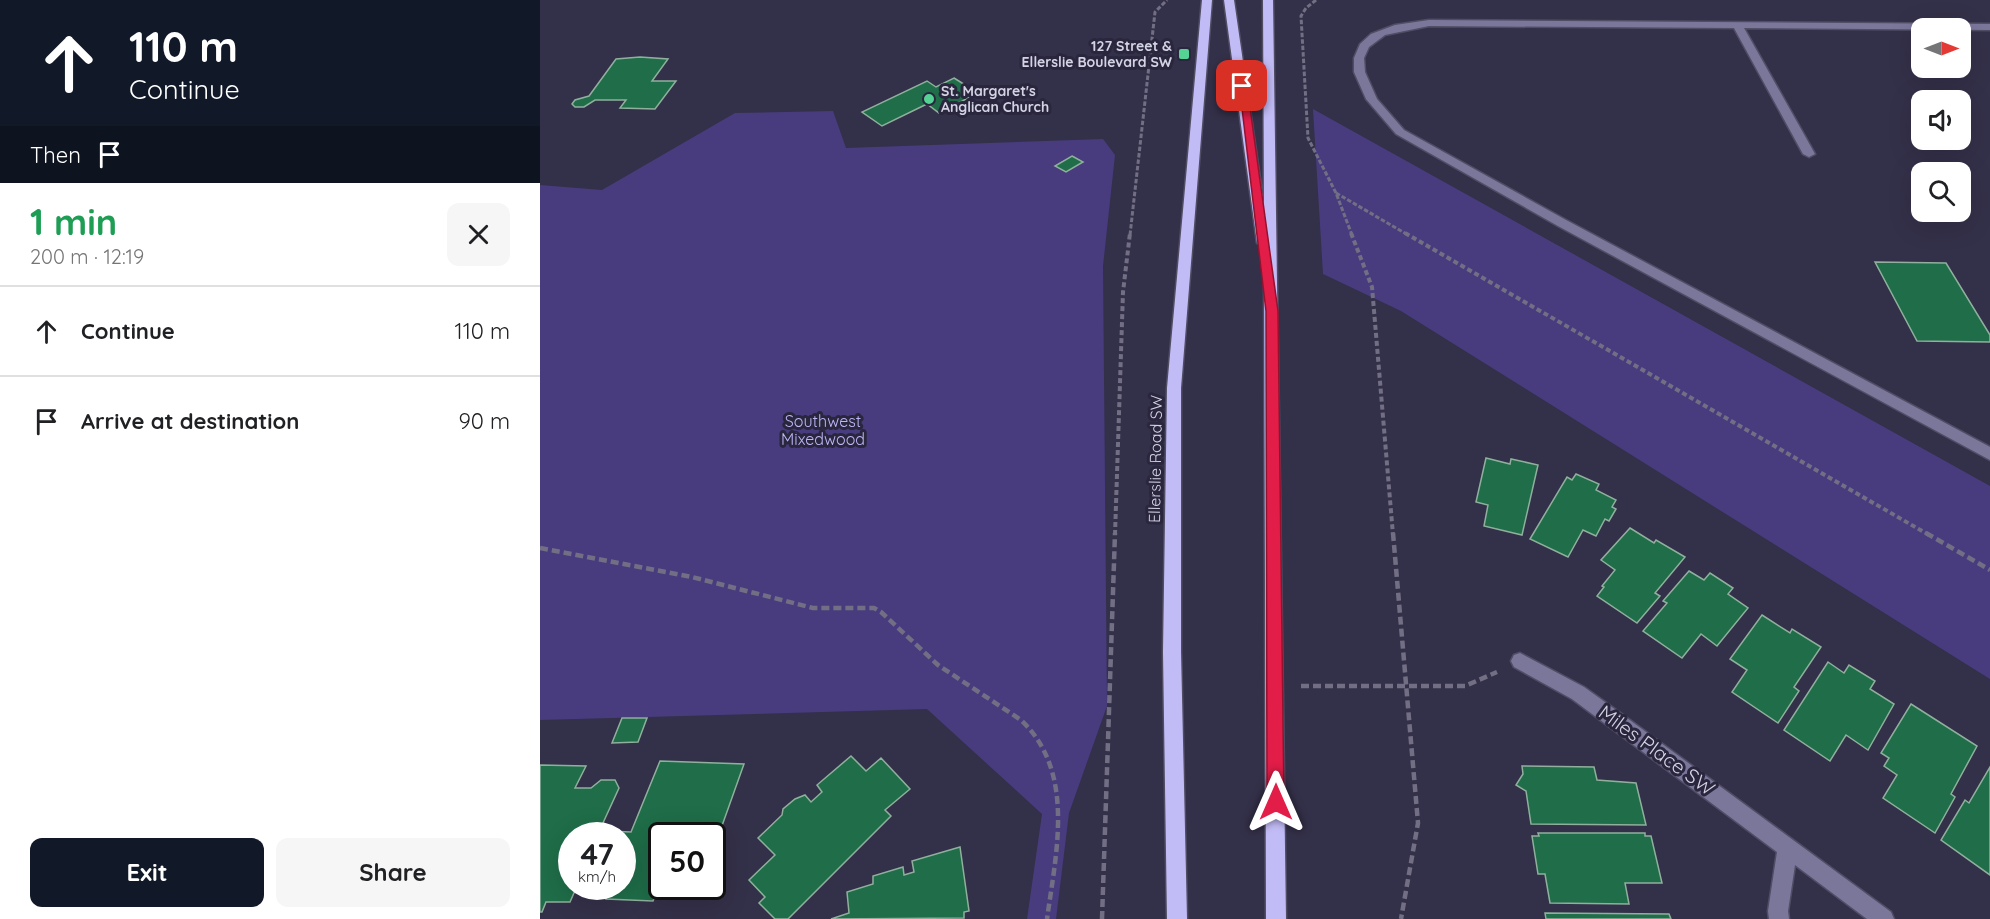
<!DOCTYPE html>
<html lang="en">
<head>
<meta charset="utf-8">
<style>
	:root { --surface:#fff; --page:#f6f6f6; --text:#202124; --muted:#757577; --line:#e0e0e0; --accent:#111827 }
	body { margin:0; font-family:Quicksand,sans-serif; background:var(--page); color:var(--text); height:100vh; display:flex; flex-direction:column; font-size:22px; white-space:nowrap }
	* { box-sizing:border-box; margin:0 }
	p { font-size:20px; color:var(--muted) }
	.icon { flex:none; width:33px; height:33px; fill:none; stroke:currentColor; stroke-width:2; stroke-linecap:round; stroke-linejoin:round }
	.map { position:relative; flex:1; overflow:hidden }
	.sheet { display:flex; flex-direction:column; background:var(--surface); width:540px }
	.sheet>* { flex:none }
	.banner { background:#111827; color:#fff; overflow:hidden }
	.needle { width:39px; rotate:90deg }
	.controls { position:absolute; left:1371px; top:18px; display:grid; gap:12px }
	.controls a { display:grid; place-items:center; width:60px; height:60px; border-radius:12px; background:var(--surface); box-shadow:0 6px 24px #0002; font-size:30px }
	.speed { position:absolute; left:18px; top:822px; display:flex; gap:12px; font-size:30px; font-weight:700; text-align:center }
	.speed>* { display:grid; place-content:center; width:78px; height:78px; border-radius:50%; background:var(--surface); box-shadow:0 6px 24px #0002; line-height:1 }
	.speed small { font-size:15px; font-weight:400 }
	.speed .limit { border:3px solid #111; border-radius:9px; background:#fff; color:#111 }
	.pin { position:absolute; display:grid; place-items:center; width:51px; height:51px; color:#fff; margin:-26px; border-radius:12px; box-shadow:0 3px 9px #0006 }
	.me { position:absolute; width:66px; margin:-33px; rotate:0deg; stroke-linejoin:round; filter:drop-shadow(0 0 4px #0008) }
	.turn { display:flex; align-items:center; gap:21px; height:126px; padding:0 30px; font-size:27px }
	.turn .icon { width:78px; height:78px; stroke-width:2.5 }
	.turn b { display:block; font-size:42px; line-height:51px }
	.then { display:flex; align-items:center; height:57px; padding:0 30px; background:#0003; gap:12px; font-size:22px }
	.round { display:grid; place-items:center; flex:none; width:63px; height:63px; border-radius:12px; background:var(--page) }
	.summary { display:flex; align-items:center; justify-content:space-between; height:102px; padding:0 30px }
	h1 { font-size:36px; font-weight:800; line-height:45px; color:#1e9e55 }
	.primary-button { display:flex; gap:12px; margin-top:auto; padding:12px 30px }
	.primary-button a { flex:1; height:69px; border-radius:12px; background:var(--accent); color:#fff; font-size:24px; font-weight:800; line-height:69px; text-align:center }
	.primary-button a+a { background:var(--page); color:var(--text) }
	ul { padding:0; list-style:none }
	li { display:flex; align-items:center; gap:18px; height:90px; padding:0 30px; border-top:2px solid var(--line) }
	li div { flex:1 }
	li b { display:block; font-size:22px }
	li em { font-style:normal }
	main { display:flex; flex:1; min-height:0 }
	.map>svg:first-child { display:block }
	.green { fill:#483c7e }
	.building { fill:#1f6d49; stroke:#90b09d; stroke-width:1.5 }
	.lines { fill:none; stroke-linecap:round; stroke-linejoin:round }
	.minor-casing { stroke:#504d65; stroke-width:3 }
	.major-casing { stroke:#504d65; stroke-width:3 }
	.path-far2 { stroke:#726f85; stroke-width:3; stroke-dasharray:4.5 2; stroke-linecap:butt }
	.path-far1 { stroke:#726f85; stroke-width:4; stroke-dasharray:5 3; stroke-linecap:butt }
	.path { stroke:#726f85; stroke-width:4.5; stroke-dasharray:8 4; stroke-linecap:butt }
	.minor { fill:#7b779b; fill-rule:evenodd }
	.major { fill:#c2bcf6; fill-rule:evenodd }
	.route { fill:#e11d48; stroke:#92132f; stroke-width:1.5 }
	.poi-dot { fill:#54d395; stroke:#29263e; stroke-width:2 }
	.labels { text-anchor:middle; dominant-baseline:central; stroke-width:6; stroke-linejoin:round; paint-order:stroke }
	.far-poi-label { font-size:14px; font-weight:bold; fill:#d4d3e3; stroke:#29263e; text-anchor:end }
	.park-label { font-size:16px; fill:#beb7f7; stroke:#29263e }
	.street-label { font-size:16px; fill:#d4d3e3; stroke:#29263e }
	.near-street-label { font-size:20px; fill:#d4d3e3; stroke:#29263e }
</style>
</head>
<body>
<main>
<section class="sheet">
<div class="banner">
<div class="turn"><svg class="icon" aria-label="ahead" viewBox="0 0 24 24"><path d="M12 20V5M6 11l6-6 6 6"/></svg><div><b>110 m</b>Continue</div></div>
<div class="then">Then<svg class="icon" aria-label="arrive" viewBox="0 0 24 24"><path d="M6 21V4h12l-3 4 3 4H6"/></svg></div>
</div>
<div class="summary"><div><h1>1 min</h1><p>200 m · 12:19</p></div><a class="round"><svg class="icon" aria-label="close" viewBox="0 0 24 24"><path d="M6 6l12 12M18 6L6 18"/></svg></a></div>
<ul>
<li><svg class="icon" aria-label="ahead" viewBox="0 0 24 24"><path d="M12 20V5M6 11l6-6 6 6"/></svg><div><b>Continue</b></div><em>110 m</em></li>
<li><svg class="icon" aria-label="arrive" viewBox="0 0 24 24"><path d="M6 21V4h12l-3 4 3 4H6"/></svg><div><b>Arrive at destination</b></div><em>90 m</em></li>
</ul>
<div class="primary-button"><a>Exit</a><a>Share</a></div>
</section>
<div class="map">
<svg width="1450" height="919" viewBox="0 0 1450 919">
	<rect width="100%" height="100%" fill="#333049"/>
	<g class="green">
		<polygon points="773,109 1450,486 1450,679 861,311 783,274"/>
		<polygon points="293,111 306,148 563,139 575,155 563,266 567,706 529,813 516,919 487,919 502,814 387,709 0,720 0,185 62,190 195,113"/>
	</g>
	<g class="building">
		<polygon points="100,57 128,59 112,81 136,81 115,109 80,108 86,100 55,100 44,107 35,107 32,104 35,100 49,96 76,59"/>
		<polygon points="414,78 438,93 399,113 387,104 342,126 322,112 387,81 396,87"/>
		<polygon points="532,156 543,162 526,172 515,166"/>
		<polygon points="1335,262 1406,263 1450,335 1450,342 1377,341"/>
		<polygon points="946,458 970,464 971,459 998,465 982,535 944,526 948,505 936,502"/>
		<polygon points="1036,474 1059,484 1056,490 1076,500 1072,507 1076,509 1069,521 1065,519 1056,536 1043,530 1028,557 990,539 1027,477 1032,480"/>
		<polygon points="1090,528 1114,543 1116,540 1145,557 1115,593 1120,596 1097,623 1057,596 1064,587 1062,586 1075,570 1061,560"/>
		<polygon points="1149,571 1164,580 1170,573 1193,588 1188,594 1208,608 1177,646 1161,634 1142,658 1103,631 1127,603 1123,601"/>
		<polygon points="1222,615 1250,633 1252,629 1281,647 1254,687 1259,691 1238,723 1192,692 1207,670 1190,659"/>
		<polygon points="1288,662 1304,673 1309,665 1335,681 1330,689 1354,704 1328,750 1306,735 1290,761 1244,730"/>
		<polygon points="1371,704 1437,746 1411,794 1415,797 1395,833 1343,798 1357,775 1344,766 1349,758 1341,753"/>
		<polygon points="82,718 107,718 98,742 72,743"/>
		<polygon points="311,756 326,771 341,758 370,789 345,810 351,816 248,919 235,919 219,903 225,897 209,880 235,855 218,838 242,815 243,809 255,799 265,795 271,802 282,792 277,785"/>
		<polygon points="120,761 204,764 173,851 172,836 122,836 122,878 113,901 66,899 68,892 41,892 43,886 82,886 82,836 64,836 66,831 91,832"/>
		<polygon points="0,765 46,766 35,788 51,788 61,780 75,780 79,788 57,836 32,836 32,886 37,886 30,902 6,902 2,912 0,912"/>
		<polygon points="982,766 1054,767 1057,780 1096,783 1106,825 991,824 986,791 976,785 983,774"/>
		<polygon points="1450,767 1450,875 1401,840 1425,800 1429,803"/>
		<polygon points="998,833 1105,833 1105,836 1111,836 1122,883 1085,883 1089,904 1010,903 1005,874 998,874 992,836 999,836"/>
		<polygon points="420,847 429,911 424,912 424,918 291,919 309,913 307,892 333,884 333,876 363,867 364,875 374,872 372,861"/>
		<polygon points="1005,913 1129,914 1131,919 1006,919"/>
	</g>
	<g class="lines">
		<defs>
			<g id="minor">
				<polygon points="889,20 1450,24 1450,30 1204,28 1275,154 1269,157 1263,154 1194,28 889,26 845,35 829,47 824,58 825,72 837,99 864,130 1026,220 1450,447 1450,460 1018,226 856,134 826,99 814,72 814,58 820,44 831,34 855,25"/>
				<polygon points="980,653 1044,687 1083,715 1351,912 1354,919 1327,919 1255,865 1248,911 1249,919 1229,919 1228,911 1237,852 1032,699 974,667 971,661 974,655"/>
			</g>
			<g id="major">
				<polygon points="662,0 672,0 641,388 641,652 647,919 627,919 623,652 627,388"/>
				<polygon points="684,0 694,0 724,206 723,0 733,0 746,919 726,919 724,247 717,243"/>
			</g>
		</defs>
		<use href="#minor" class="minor-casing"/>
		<use href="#major" class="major-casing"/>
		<g class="path-far2">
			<polyline points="776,0 766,8 761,16 768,138 796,193 812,235"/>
			<polyline points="796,193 868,235"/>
			<polyline points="590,235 615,12 627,0"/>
		</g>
		<g class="path-far1">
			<polyline points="811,233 832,287 853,535"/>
			<polyline points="865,233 1389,535"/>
			<polyline points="575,535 583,292 590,233"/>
		</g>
		<g class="path">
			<polyline points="853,533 878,823 861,919"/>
			<polyline points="1386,533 1450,570"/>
			<path d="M0 548 152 577 273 608H334L341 612 398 665 481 720C536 772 516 853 507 919"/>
			<polyline points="761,686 925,686 957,672"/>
			<polyline points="562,919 575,533"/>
		</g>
		<use href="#minor" class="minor"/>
		<use href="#major" class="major"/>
	</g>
	<polygon class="route" points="699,83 707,86 738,311 744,802 742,808 736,811 729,808 727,802 726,311"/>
	<g class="poi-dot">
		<rect x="638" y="48" width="12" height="12" rx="3"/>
		<circle cx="389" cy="99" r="6"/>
	</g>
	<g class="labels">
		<g class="far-poi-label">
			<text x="632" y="46">127 Street &amp;<tspan x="632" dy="16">Ellerslie Boulevard SW</tspan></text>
			<text x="401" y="91" text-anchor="start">St. Margaret's<tspan x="401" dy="16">Anglican Church</tspan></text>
		</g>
		<g class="park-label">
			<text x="283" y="421">Southwest<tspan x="283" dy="18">Mixedwood</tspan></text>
		</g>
		<g class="street-label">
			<text transform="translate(615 459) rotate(-89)">Ellerslie Road SW</text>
		</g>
		<g class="near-street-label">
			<text transform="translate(1117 750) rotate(36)">Miles Place SW</text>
		</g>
	</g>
</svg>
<div class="controls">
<a><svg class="needle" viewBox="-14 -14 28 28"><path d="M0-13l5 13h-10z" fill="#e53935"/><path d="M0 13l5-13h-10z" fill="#757577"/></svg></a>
<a><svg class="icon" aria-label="sound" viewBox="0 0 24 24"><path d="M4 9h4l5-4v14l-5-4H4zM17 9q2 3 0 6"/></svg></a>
<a><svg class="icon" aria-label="search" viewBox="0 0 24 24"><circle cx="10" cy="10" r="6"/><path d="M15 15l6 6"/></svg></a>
</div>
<div class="speed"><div>47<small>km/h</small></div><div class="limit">50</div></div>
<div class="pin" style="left:702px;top:86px;background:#d93025"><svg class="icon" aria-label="arrive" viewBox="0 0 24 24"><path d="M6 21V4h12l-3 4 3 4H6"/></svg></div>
<svg class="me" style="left:736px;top:802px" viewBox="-20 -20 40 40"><path d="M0-17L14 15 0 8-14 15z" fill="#e11d48" stroke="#fff" stroke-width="4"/></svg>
</div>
</main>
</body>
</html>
